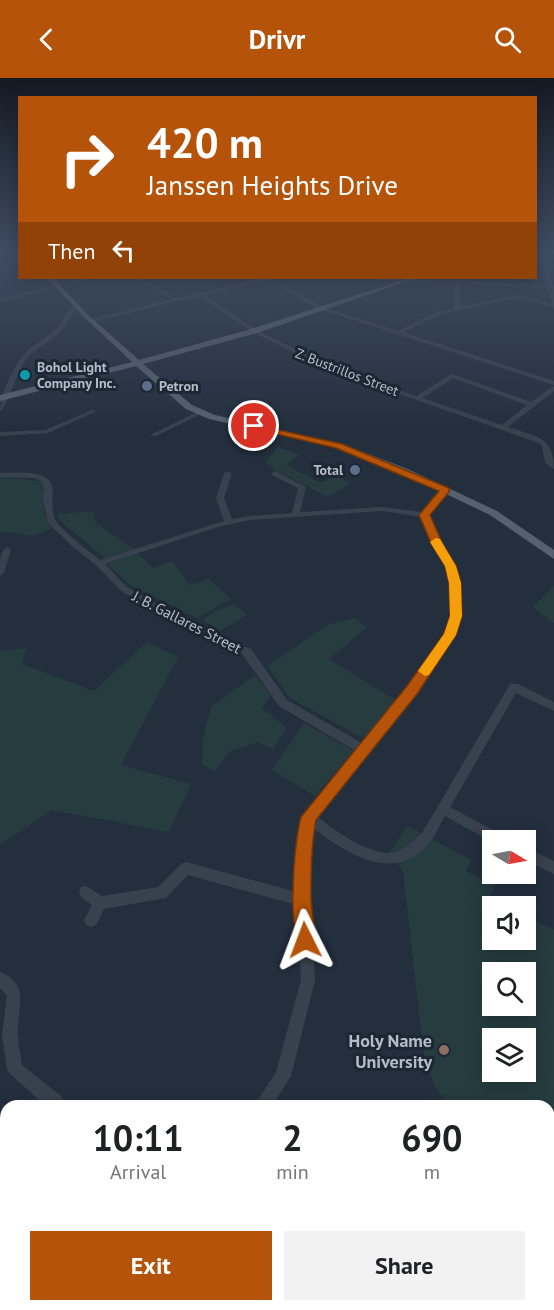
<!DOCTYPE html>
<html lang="en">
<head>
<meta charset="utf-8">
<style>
	:root { --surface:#fff; --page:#f2f2f2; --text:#202124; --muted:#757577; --accent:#b45309 }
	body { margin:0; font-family:"PT Sans",sans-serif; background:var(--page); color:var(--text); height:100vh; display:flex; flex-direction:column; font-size:22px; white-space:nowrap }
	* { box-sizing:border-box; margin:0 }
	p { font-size:20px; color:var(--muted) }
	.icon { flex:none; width:33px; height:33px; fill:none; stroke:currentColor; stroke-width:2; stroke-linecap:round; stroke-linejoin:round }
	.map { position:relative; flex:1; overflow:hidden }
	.sheet { position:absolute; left:0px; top:1022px; width:555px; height:212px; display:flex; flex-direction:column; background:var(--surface); border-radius:18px 18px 0 0; box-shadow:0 3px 15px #0003 }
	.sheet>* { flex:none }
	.guide { position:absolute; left:18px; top:18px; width:519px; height:183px; border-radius:0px; box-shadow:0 3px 15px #0003; background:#b45309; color:#fff; overflow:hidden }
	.needle { width:39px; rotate:100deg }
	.tools { position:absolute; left:482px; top:752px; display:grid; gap:12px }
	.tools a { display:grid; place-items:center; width:54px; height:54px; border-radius:0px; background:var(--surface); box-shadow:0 3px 15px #0003; font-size:30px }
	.pin { position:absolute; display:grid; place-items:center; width:51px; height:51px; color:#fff; margin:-26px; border:3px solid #fff; border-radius:50%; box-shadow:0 2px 6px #0007 }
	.me { position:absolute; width:66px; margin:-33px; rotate:357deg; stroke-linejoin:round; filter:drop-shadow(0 0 4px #0008) }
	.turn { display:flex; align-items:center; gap:21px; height:126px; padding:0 30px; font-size:27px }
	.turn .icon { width:78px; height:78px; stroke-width:2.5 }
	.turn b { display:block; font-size:42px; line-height:51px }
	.then { display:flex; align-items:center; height:57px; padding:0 30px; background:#0003; gap:12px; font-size:22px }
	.eta { display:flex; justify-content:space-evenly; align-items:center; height:102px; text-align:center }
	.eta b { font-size:36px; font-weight:700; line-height:42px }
	.primary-button { display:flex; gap:12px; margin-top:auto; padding:12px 30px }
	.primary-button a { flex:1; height:69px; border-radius:0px; background:var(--accent); color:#fff; font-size:24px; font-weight:700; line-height:69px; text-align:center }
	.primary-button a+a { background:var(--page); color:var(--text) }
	header { display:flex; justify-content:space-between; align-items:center; height:78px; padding:0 30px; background:var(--accent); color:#fff; font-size:27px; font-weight:700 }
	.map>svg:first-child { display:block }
	.green { fill:#263c3f; fill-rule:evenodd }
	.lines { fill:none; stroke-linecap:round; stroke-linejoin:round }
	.minor { fill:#38414e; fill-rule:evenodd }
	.major { fill:#56606e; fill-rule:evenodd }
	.route { fill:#b45309; stroke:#753606; stroke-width:1.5 }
	.slow { fill:#f59e0b }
	.culture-dot { fill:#0f9aa8; stroke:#1d2633; stroke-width:2 }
	.service-dot { fill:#5c6f8a; stroke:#1d2633; stroke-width:2 }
	.education-dot { fill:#8d6e63; stroke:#1d2633; stroke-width:2 }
	.labels { text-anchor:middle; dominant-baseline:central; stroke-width:6; stroke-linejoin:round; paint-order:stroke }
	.far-poi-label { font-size:14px; font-weight:bold; fill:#b4bcc9; stroke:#1d2633; text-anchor:start }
	.far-street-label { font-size:14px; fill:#b4bcc9; stroke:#1d2633 }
	.street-label { font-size:15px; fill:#b4bcc9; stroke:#1d2633 }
	.near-poi-label { font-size:18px; font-weight:bold; fill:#b4bcc9; stroke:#1d2633; text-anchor:end }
</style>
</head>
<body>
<header><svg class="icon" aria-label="back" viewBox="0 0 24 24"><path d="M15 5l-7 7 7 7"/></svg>Drivr<svg class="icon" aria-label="search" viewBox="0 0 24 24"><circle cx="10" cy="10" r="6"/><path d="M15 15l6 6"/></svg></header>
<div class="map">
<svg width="554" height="1232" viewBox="0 0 554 1232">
	<rect width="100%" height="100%" fill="#242f3e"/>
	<g class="green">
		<polygon points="278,369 300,377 286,387 321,405 334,397 351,405 328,419 275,392 266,384"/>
		<path d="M0 399 41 403 44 408C43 422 42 438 52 450L33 458 0 453Z"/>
		<polygon points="93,433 96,445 134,471 105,480 58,441 57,436"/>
		<polygon points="138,475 153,490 172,483 190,507 209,501 231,521 197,540 131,508 107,486"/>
		<polygon points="554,508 554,545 532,529"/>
		<polygon points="234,526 247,537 220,553 202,542 216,533"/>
		<polygon points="355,540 367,549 329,581 397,623 364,661 290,620 267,588 329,546"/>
		<polygon points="147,564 178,579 121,687 191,706 169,754 52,732 0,767 0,573 26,570 22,586 94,613"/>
		<polygon points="255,597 271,617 262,630 287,650 273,671 258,664 230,673 215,693 202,686 203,660 211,629"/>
		<polygon points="304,645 354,673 315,718 272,692"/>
		<path d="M407 748 471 782 466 793 495 807 490 819 507 828H492V861H525V837L554 852V1048H549V1028L448 1027 434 1007 423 971 403 793 389 775ZM492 894H525V927H492ZM492 960H525V993H492Z"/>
	</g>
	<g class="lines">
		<g class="minor">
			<path d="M539 176H543L554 209V226L551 224 548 210 460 206V229L517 217 554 226V230L522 220 511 221 441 236 403 254 554 303V307L319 231 267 202 205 217 256 252 332 289 416 318 452 296 531 324 554 308V313L508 349C535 358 554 358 554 391L545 385 542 368 539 365 328 291 252 254 200 218 91 244 88 242 172 221 134 200H139L177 220 264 200H272V201L323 229 397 253 437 234 454 230V206L375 201 373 200 547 207ZM453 300 527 327 502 347 422 320Z"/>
			<polygon points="20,186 20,189 0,193 0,191"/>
			<polygon points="87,200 93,200 0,224 0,220"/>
			<path d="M75 227 80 228C72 234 69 243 63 250 52 264 33 270 24 285 15 300 11 317 2 332L0 333C0 316 15 285 27 273 37 264 49 259 58 249 64 242 66 233 75 227Z"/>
			<polygon points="92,332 97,333 48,355 0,358 0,354 45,352"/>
			<polygon points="201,332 203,333 203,335 156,358 150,357"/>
			<path d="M225 393 232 395 224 420 232 441 250 438 292 435 298 410 272 397 271 395 275 393 306 409 300 434 382 429 422 434 443 410H446L450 412 428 437 441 467 455 488 460 505 461 538 454 557 416 615 317 738C335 753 374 782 399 773 408 769 415 761 422 755L510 606H518L554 624V633L516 615 450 729 504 758 506 762H492V764L445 738C440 746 436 756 431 763 396 808 347 776 313 750L310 760V822L315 902 291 998 272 1028H254L276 994 301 902 297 827 188 797 166 820 104 831 96 847 91 849 86 847 84 842 92 827 81 819 79 814 81 809 86 808 102 818 158 809 181 786 186 784 297 814 298 760 303 739 356 673 279 628 243 577 208 562 121 513 96 487 73 469 48 445 43 421 44 407 41 403 34 400 0 399V395C13 395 48 391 52 408 54 417 50 429 55 441 59 451 90 474 100 482L224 443 216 420ZM382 433 421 439 433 467 447 488 450 505 451 538 444 556 408 609 362 665 287 622 251 571 214 558 127 509 105 486 218 449 250 442Z"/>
			<polygon points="7,469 11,472 4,495 0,498 0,481 3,472"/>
			<polygon points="525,769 554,783 554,796 525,782"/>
			<path d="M0 894C32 907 16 932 18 958 18 967 21 977 22 987L62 1019 64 1025 63 1028H46L10 996 7 991 2 957 7 918 0 910Z"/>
			<polygon points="6,1102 6,1133 0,1136 0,1105"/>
			<polygon points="6,1184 6,1202 0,1204 0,1186"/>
			<polygon points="203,1227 221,1227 223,1232 205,1232"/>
		</g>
		<polygon class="major" points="47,200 53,200 88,237 139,282 251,251 409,200 417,200 257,255 143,286 192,327 215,337 342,366 408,391 497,433 554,472 554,481 490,437 402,395 336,370 209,341 186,331 136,288 0,323 0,317 132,284 84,239"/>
	</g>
	<linearGradient id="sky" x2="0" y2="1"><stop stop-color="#141a22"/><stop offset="0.5" stop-color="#3f4d63"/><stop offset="1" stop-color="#3f4d63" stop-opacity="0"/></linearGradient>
	<rect width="554" height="349" fill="url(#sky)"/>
	<path class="route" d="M251 346 342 366 449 410V414L430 437 443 467 456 488 461 505 462 538 456 557 417 616 316 742C311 768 311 795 311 822 312 836 317 854 312 868L305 871 299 868C288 842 294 767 301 739L407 608 444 556 450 538 449 505 445 488 432 467 419 437 439 413 336 370 251 350Z"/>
	<polygon class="slow" points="436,460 440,461 456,488 461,505 462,538 456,557 429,597 425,598 418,593 444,556 450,538 449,505 445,488 430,464"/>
	<circle class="culture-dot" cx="25" cy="297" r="6"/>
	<g class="service-dot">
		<circle cx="147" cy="308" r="6"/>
		<circle cx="355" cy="392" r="6"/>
	</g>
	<circle class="education-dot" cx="444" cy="972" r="6"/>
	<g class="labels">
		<g class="far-poi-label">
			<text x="37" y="289">Bohol Light<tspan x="37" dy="16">Company Inc.</tspan></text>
			<text x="159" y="308">Petron</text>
			<text x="343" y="392" text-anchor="end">Total</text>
		</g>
		<g class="far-street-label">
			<text transform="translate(347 294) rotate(21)">Z. Bustrillos Street</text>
		</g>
		<g class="street-label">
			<text transform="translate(187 544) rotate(27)">J. B. Gallares Street</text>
		</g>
		<g class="near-poi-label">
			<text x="432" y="962">Holy Name<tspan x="432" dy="21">University</tspan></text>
		</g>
	</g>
</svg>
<div class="tools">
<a><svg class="needle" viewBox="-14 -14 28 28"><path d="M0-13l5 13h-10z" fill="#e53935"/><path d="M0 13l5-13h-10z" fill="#757577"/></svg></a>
<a><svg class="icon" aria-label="sound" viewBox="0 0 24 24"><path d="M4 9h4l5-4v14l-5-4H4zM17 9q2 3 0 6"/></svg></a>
<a><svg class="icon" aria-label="search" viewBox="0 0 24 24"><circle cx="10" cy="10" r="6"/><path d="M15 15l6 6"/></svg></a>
<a><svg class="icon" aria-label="layers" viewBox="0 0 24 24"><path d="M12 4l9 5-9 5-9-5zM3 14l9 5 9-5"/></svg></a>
</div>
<div class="pin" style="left:254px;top:348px;background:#d93025"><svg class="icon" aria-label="arrive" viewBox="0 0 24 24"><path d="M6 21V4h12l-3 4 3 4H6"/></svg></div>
<svg class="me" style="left:305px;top:862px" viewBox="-20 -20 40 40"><path d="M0-17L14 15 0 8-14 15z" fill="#b45309" stroke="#fff" stroke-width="4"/></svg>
<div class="guide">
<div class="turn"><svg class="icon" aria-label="right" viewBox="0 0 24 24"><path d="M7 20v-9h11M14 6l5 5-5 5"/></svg><div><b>420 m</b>Janssen Heights Drive</div></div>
<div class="then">Then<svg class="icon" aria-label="left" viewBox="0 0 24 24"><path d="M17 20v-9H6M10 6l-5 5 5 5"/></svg></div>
</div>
<section class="sheet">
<div class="eta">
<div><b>10:11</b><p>Arrival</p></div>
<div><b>2</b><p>min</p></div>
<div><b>690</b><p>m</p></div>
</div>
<div class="primary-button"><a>Exit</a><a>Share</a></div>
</section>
</div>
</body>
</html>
